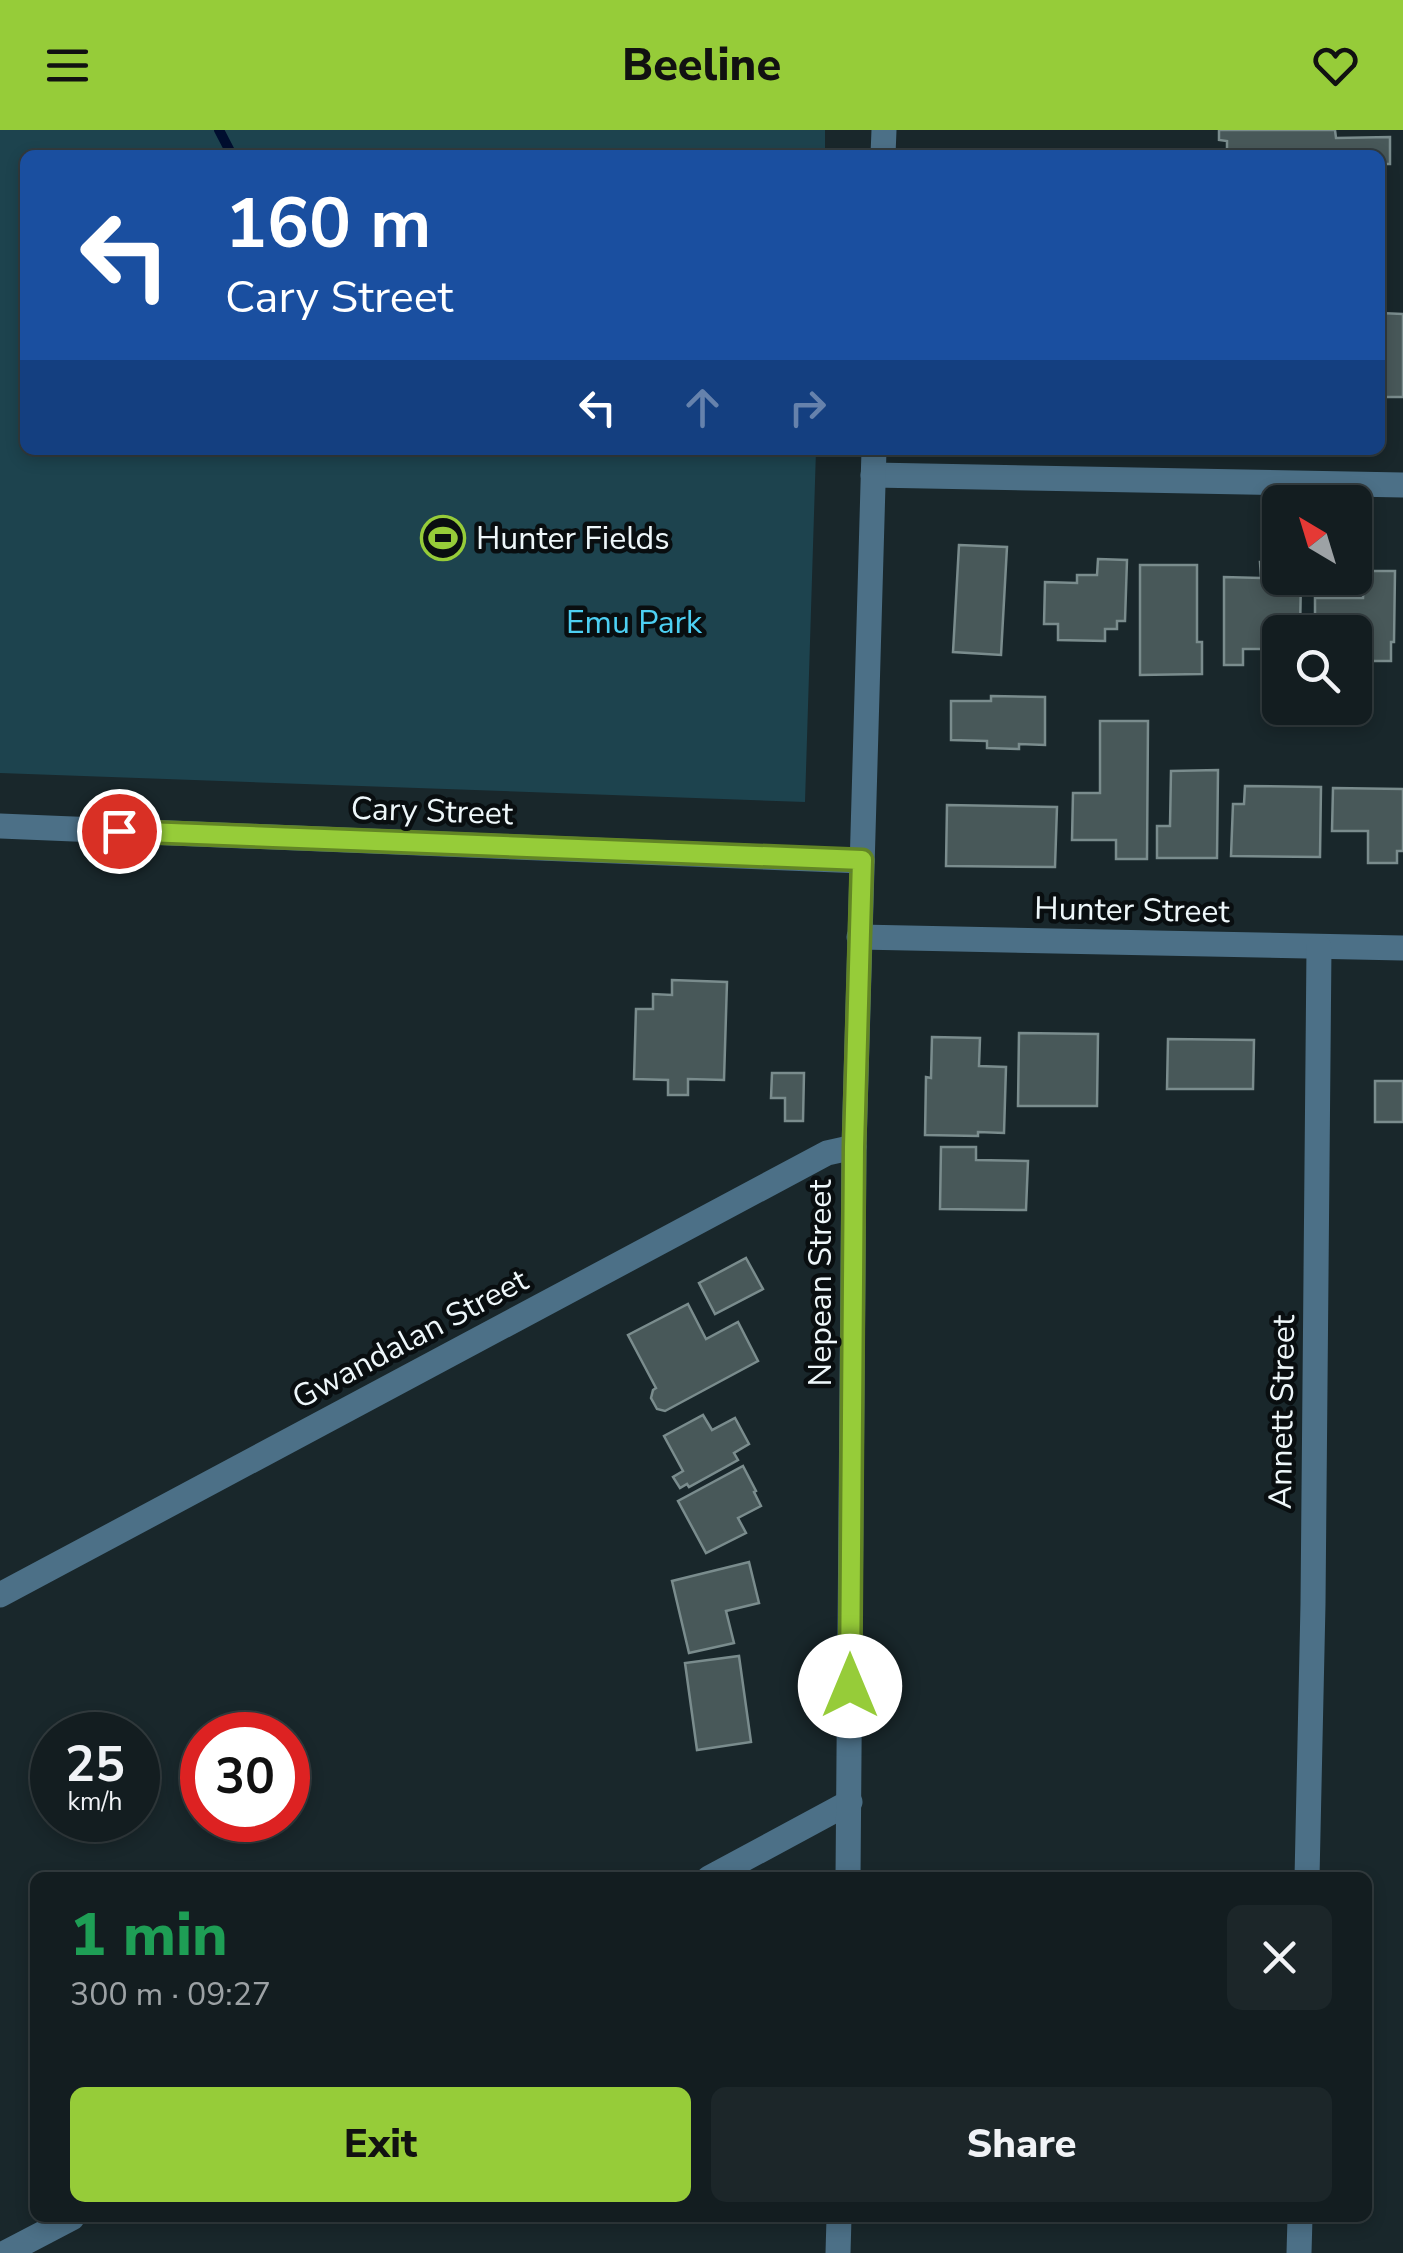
<!DOCTYPE html>
<html lang="en">
<head>
<meta charset="utf-8">
<style>
	:root { --surface:#131d20; --page:#1c2629; --text:#f1f3f6; --muted:#9da2a5; --line:#323b3e; --accent:#96cc39 }
	body { margin:0; font-family:"Nunito Sans",sans-serif; background:var(--page); color:var(--text); height:100vh; display:flex; flex-direction:column; font-size:38px; white-space:nowrap }
	* { box-sizing:border-box; margin:0 }
	p { font-size:32px; color:var(--muted) }
	.icon { flex:none; width:55px; height:55px; fill:none; stroke:currentColor; stroke-width:2; stroke-linecap:round; stroke-linejoin:round }
	.map { position:relative; flex:1; overflow:hidden }
	.sheet { position:absolute; left:30px; top:1742px; width:1342px; height:350px; display:flex; flex-direction:column; background:var(--surface); border-radius:15px; box-shadow:0 5px 15px #0003,0 0 0 2px var(--line) }
	.sheet>* { flex:none }
	.guide { position:absolute; left:20px; top:20px; width:1365px; height:305px; border-radius:15px; box-shadow:0 5px 15px #0003,0 0 0 2px var(--line); background:#1a4fa0; color:#fff; overflow:hidden }
	.needle { width:65px; rotate:322deg }
	.tools { position:absolute; left:1262px; top:355px; display:grid; gap:20px }
	.tools a { display:grid; place-items:center; width:110px; height:110px; border-radius:15px; background:var(--surface); box-shadow:0 5px 15px #0003,0 0 0 2px var(--line); font-size:50px }
	.speed { position:absolute; left:30px; top:1582px; display:flex; gap:20px; font-size:50px; font-weight:700; text-align:center }
	.speed>* { display:grid; place-content:center; width:130px; height:130px; border-radius:50%; background:var(--surface); box-shadow:0 5px 15px #0003,0 0 0 2px var(--line); line-height:1 }
	.speed small { font-size:25px; font-weight:400 }
	.speed .limit { border:15px solid #d22; background:#fff; color:#111 }
	.pin { position:absolute; display:grid; place-items:center; width:85px; height:85px; color:#fff; margin:-42px; border:5px solid #fff; border-radius:50%; box-shadow:0 2px 10px #0007 }
	.me { position:absolute; width:110px; margin:-55px; rotate:0deg; stroke-linejoin:round; filter:drop-shadow(0 0 8px #0008) }
	.turn { display:flex; align-items:center; gap:35px; height:210px; padding:0 40px; font-size:45px }
	.turn .icon { width:130px; height:130px; stroke-width:2.5 }
	.turn b { display:block; font-size:70px; line-height:85px }
	.lanes { display:flex; align-items:center; height:95px; padding:0 40px; background:#0003; justify-content:center; gap:50px; direction:ltr }
	.lanes .off { opacity:.35 }
	.round { display:grid; place-items:center; flex:none; width:105px; height:105px; border-radius:15px; background:var(--page) }
	.summary { display:flex; align-items:center; justify-content:space-between; height:170px; padding:0 40px }
	h1 { font-size:60px; font-weight:800; line-height:75px; color:#1e9e55 }
	.button { display:flex; gap:20px; margin-top:auto; padding:20px 40px }
	.button a { flex:1; height:115px; border-radius:15px; background:var(--accent); color:#111; font-size:40px; font-weight:800; line-height:115px; text-align:center }
	.button a+a { background:var(--page); color:var(--text) }
	header { display:flex; justify-content:space-between; align-items:center; height:130px; padding:0 40px; background:var(--accent); color:#111; font-size:45px; font-weight:800 }
	.map>svg:first-child { display:block }
	.green { fill:#1d434e }
	.lines { fill:none; stroke-linecap:round; stroke-linejoin:round }
	.stream { stroke:#000e2f; stroke-width:10 }
	.building { fill:#485859; stroke:#7a8c8d; stroke-width:2.5 }
	.minor { stroke:#4c7087; stroke-width:25 }
	.route-casing { stroke:#628525; stroke-width:25 }
	.route { stroke:#96cc39; stroke-width:18 }
	.labels { text-anchor:middle; dominant-baseline:central; stroke-width:9; stroke-linejoin:round; paint-order:stroke }
	.poi-label { font-size:32px; fill:#eef7fa; stroke:#090e10; text-anchor:start }
	.park-label { font-size:32px; fill:#4dd0f3; stroke:#090e10 }
	.street-label { font-size:32px; fill:#eef7fa; stroke:#090e10 }
</style>
</head>
<body>
<header><svg class="icon" aria-label="menu" viewBox="0 0 24 24"><path d="M4 6h16M4 12h16M4 18h16"/></svg>Beeline<svg class="icon" aria-label="heart" viewBox="0 0 24 24"><path d="M12 20l-8-8c-3-5 5-10 8-4 3-6 11-1 8 4z"/></svg></header>
<div class="map">
<svg width="1403" height="2123" viewBox="0 0 1403 2123">
	<rect width="100%" height="100%" fill="#19272b"/>
	<polygon class="green" points="0,0 825,0 825,25 25,25 25,320 816,320 805,672 0,643"/>
	<g class="lines">
		<polyline class="stream" points="219,0 232,25"/>
	</g>
	<g class="building">
		<polygon points="1219,0 1335,0 1336,8 1390,7 1390,34 1380,34 1380,25 1227,25 1227,11 1219,10"/>
		<polygon points="1380,183 1403,184 1403,267 1380,267"/>
		<polygon points="959,415 1007,417 1001,525 953,522"/>
		<polygon points="1098,429 1127,430 1125,491 1117,491 1117,499 1105,499 1105,511 1058,510 1058,494 1044,494 1045,452 1077,453 1077,445 1097,445"/>
		<polygon points="1260,432 1280,432 1280,448 1301,448 1300,502 1280,502 1280,519 1243,519 1243,535 1224,535 1224,447 1261,448"/>
		<polygon points="1140,435 1197,435 1197,512 1202,512 1202,544 1140,545"/>
		<polygon points="1364,441 1395,441 1394,512 1391,512 1391,531 1355,531 1355,502 1315,502 1315,468 1363,468"/>
		<polygon points="991,566 1045,567 1045,615 1019,614 1019,619 987,618 987,611 951,610 951,571 991,571"/>
		<polygon points="1100,591 1148,591 1147,729 1116,729 1116,710 1072,710 1073,663 1100,663"/>
		<polygon points="1218,640 1217,728 1157,728 1157,696 1170,696 1171,641"/>
		<polygon points="1245,656 1321,657 1320,727 1231,726 1233,674 1244,674"/>
		<polygon points="1333,658 1403,659 1403,721 1397,721 1397,733 1368,733 1368,701 1332,701"/>
		<polygon points="947,675 1057,677 1055,737 946,736"/>
		<polygon points="672,850 727,852 724,950 688,949 688,965 668,965 668,950 634,949 636,879 653,879 653,864 672,865"/>
		<polygon points="1019,903 1098,904 1097,976 1018,976"/>
		<polygon points="932,907 980,908 979,936 1006,937 1004,1003 978,1002 978,1006 925,1005 926,947 931,948"/>
		<polygon points="1168,909 1254,910 1253,959 1167,959"/>
		<polygon points="772,943 804,943 803,991 785,991 785,968 771,968"/>
		<rect x="1375" y="951" width="28" height="41"/>
		<polygon points="941,1017 976,1017 976,1030 1028,1031 1026,1080 940,1079"/>
		<polygon points="746,1128 763,1159 715,1184 699,1153"/>
		<polygon points="688,1174 706,1209 738,1192 758,1231 665,1281 657,1279 651,1268 653,1260 656,1258 628,1205"/>
		<polygon points="703,1285 712,1300 735,1288 749,1314 734,1323 738,1330 689,1357 687,1354 680,1358 673,1347 683,1341 664,1306"/>
		<polygon points="743,1336 756,1361 754,1362 761,1376 738,1388 746,1403 706,1423 678,1371"/>
		<polygon points="749,1432 759,1473 726,1481 734,1513 689,1523 672,1451"/>
		<polygon points="739,1526 751,1612 697,1620 685,1533"/>
	</g>
	<g class="lines">
		<g class="minor">
			<polyline points="883,25 884,0"/>
			<polyline points="873,345 1403,355"/>
			<polyline points="0,696 862,731"/>
			<polyline points="859,807 1403,818"/>
			<polyline points="0,1465 827,1023 854,1017"/>
			<polyline points="709,1748 850,1672"/>
			<polyline points="848,1748 854,1017 874,320"/>
			<polyline points="1307,1748 1313,1474 1319,817"/>
			<polyline points="5,2123 72,2088"/>
			<polyline points="838,2123 839,2088"/>
			<polyline points="1299,2123 1300,2088"/>
		</g>
	</g>
	<g class="lines">
		<defs>
			<polyline id="route" points="119,701 862,730 854,1017 850,1556"/>
		</defs>
		<use href="#route" class="route-casing"/>
		<use href="#route" class="route"/>
	</g>
	<defs>
		<symbol id="stadium-ring" viewBox="-11 -11 22 22"><circle r="9.5" fill="#090e10" stroke="#96cc39" stroke-width="1.5"/><path d="M0-5a6.5 5 0 1 0 0 10a6.5 5 0 1 0 0-10ZM-3.5-1.8h7v3.6h-7Z" fill="#96cc39"/></symbol>
	</defs>
	<g fill-rule="evenodd">
		<use href="#stadium-ring" x="418" y="383" width="50" height="50"/>
	</g>
	<g class="labels">
		<g class="poi-label">
			<text x="476" y="408">Hunter Fields</text>
		</g>
		<g class="park-label">
			<text x="634" y="492">Emu Park</text>
		</g>
		<g class="street-label">
			<text transform="translate(432 681) rotate(2)">Cary Street</text>
			<text transform="translate(1132 780) rotate(1)">Hunter Street</text>
			<text transform="translate(820 1153) rotate(-90)">Nepean Street</text>
			<text transform="translate(410 1209) rotate(-28)">Gwandalan Street</text>
			<text transform="translate(1282 1282) rotate(-89)">Annett Street</text>
		</g>
	</g>
</svg>
<div class="tools">
<a><svg class="needle" viewBox="-14 -14 28 28"><path d="M0-13l5 13h-10z" fill="#e53935"/><path d="M0 13l5-13h-10z" fill="#9da2a5"/></svg></a>
<a><svg class="icon" aria-label="search" viewBox="0 0 24 24"><circle cx="10" cy="10" r="6"/><path d="M15 15l6 6"/></svg></a>
</div>
<div class="speed"><div>25<small>km/h</small></div><div class="limit">30</div></div>
<div class="pin" style="left:119px;top:701px;background:#d93025"><svg class="icon" aria-label="arrive" viewBox="0 0 24 24"><path d="M6 21V4h12l-3 4 3 4H6"/></svg></div>
<svg class="me" style="left:850px;top:1556px" viewBox="-20 -20 40 40"><circle r="19" fill="#fff"/><path d="M0-13L10 11 0 6-10 11z" fill="#96cc39"/></svg>
<div class="guide">
<div class="turn"><svg class="icon" aria-label="left" viewBox="0 0 24 24"><path d="M17 20v-9H6M10 6l-5 5 5 5"/></svg><div><b>160 m</b>Cary Street</div></div>
<div class="lanes"><svg class="icon" aria-label="left" viewBox="0 0 24 24"><path d="M17 20v-9H6M10 6l-5 5 5 5"/></svg><svg class="icon off" aria-label="ahead" viewBox="0 0 24 24"><path d="M12 20V5M6 11l6-6 6 6"/></svg><svg class="icon off" aria-label="right" viewBox="0 0 24 24"><path d="M7 20v-9h11M14 6l5 5-5 5"/></svg></div>
</div>
<section class="sheet">
<div class="summary"><div><h1>1 min</h1><p>300 m · 09:27</p></div><a class="round"><svg class="icon" aria-label="close" viewBox="0 0 24 24"><path d="M6 6l12 12M18 6L6 18"/></svg></a></div>
<div class="button"><a>Exit</a><a>Share</a></div>
</section>
</div>
</body>
</html>
